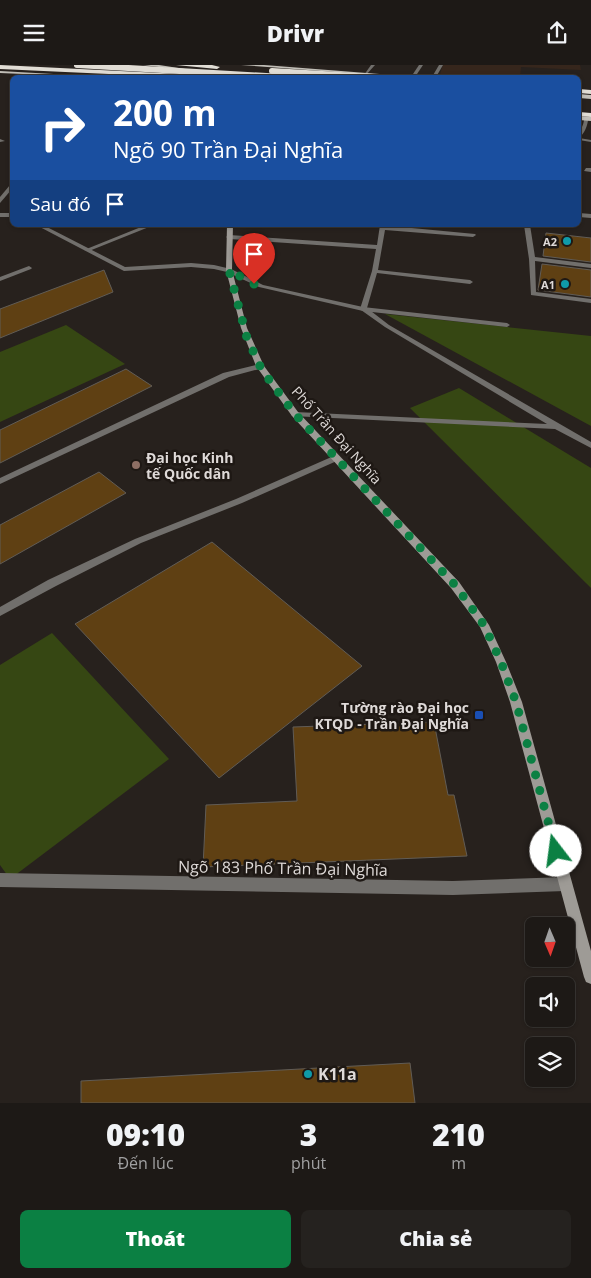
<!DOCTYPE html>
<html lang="vi">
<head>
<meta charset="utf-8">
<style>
	:root { --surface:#1d1916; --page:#25221f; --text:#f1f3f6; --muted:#a0a0a1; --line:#3b3835; --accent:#0b8043 }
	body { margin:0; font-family:"Open Sans",sans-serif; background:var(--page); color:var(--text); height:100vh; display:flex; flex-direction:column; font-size:19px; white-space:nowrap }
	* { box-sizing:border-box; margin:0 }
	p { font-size:16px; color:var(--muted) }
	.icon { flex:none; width:28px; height:28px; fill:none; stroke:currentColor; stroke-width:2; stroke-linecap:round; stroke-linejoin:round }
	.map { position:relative; height:1038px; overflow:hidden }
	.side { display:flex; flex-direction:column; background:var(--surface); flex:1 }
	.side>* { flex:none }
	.hud { position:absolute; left:10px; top:10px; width:571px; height:152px; border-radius:8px; box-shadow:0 1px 4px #0004,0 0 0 1px var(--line); background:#1a4fa0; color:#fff; overflow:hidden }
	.needle { width:32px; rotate:178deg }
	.controls { position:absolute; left:525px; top:852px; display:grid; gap:10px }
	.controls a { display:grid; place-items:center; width:50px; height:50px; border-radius:8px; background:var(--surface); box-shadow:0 1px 4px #0004,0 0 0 1px var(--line); font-size:25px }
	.pin { position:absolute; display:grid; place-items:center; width:42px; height:42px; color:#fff; margin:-51px -21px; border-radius:50% 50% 50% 0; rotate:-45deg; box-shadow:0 0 5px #0007 }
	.pin .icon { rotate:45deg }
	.me { position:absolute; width:55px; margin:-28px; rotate:345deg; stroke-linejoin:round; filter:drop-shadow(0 0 4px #0008) }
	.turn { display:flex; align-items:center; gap:18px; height:105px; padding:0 20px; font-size:22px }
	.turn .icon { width:65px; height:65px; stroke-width:2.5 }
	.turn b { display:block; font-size:35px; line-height:42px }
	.then { display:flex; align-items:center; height:48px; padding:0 20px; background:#0003; gap:10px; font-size:19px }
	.eta { display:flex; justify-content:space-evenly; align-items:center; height:85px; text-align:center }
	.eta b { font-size:30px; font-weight:800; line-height:35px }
	.primary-button { display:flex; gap:10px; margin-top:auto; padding:10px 20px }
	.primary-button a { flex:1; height:58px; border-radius:8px; background:var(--accent); color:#fff; font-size:20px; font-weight:800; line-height:58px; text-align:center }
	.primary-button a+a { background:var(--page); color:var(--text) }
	header { display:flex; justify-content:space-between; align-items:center; height:65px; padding:0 20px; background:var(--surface); font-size:22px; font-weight:800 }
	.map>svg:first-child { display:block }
	.commercial { fill:#36261c }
	.green { fill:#364713 }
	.building { fill:#5f4013; stroke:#615c56 }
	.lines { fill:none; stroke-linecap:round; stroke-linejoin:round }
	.lane { fill:#716f6c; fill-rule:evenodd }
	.street { fill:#716f6c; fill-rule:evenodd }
	.secondary { fill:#9e9b96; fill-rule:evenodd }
	.primary { fill:#c1beb7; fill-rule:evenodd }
	.highway { fill:#e1ddd5; fill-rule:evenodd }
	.highway-bridge { stroke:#e1ddd5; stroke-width:6 }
	.route { stroke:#0b8043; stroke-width:9; stroke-dasharray:0 16.2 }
	.culture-dot { fill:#0f9aa8; stroke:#1e1814; stroke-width:2 }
	.education-dot { fill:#8d6e63; stroke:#1e1814; stroke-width:2 }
	.transit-dot { fill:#1a4fb4; stroke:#1e1814; stroke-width:2 }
	.labels { text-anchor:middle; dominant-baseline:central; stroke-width:5; stroke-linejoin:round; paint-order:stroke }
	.far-poi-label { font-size:11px; font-weight:bold; fill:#dfdad8; stroke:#1e1814; text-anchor:end }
	.street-label { font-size:14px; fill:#dfdad8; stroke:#1e1814 }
	.poi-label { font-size:14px; font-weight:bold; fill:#dfdad8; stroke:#1e1814; text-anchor:start }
	.near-street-label { font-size:16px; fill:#dfdad8; stroke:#1e1814 }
	.near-poi-label { font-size:16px; font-weight:bold; fill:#dfdad8; stroke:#1e1814; text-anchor:start }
</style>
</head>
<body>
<header><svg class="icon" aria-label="menu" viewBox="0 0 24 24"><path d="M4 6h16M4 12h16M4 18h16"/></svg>Drivr<svg class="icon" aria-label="share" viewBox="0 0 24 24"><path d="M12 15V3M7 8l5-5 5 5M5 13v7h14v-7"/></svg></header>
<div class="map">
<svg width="591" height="1038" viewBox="0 0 591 1038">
	<rect width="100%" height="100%" fill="#27211d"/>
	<polygon class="commercial" points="443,0 580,0 581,5 521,2 520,12 488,12 440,9"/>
	<g class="green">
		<polygon points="385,249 591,271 591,361"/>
		<polygon points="66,260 125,299 0,357 0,287"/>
		<polygon points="459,323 591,403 591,523 410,343"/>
		<polygon points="52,568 169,694 10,814 0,800 0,600"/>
	</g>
	<g class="building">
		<polygon points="546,168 591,173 591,197 543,191"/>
		<polygon points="542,199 591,205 591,232 538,225"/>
		<polygon points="104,205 113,227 0,273 0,244"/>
		<polygon points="126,304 152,321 0,398 0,365"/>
		<polygon points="99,407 126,428 0,499 0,460"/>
		<polygon points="212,477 362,601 219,713 75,559"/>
		<polygon points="434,657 448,730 454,730 467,791 203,802 206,740 297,736 293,662"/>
		<polygon points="410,998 415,1038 81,1038 81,1016"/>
	</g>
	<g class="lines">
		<g class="lane">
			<polygon points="371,0 375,0 366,10 364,10"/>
			<polygon points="419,0 423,0 415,12 411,12"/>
			<polygon points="439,0 443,0 436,12 432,12"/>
			<path d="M586 53 588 54C588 60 584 70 579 72 579 65 584 61 584 54Z"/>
			<polygon points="579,73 591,75 591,77 579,75"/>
			<polygon points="0,74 5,76 0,77"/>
			<polygon points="586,103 591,103 591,107 584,106"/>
			<polygon points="10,120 12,120 12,124 0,138 0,132"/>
			<polygon points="579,148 591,149 591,153 579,152"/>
			<polygon points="146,160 154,160 89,186 84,185"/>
			<polygon points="380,160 475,169 476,170 473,172 385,165 378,205 470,215 473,217 470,219 377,208 367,243 389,260 591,377 591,383 555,364 292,351 291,349 295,347 547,359 385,262 361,245 360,244 372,206 376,184 229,174 226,172 229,170 377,180"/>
			<polygon points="524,160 530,160 535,192 591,199 591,203 535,196 536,227 591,234 591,238 531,230 529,194"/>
			<polygon points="29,201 32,203 31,204 0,216 0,212"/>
			<polygon points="260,299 263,299 263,303 229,312 0,419 0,413 223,308"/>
			<polygon points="336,390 339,391 339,395 242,438 141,478 56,521 0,551 0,542 48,515 135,474 236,434"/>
		</g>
		<g class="street">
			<rect x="0" y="148" width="12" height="4"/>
			<polygon points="36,160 43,160 125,202 191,198 214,200 231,204 263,220 363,242 507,258 510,260 507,262 363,246 259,222 227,207 214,204 191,202 124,206"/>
			<polygon points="0,808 453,816 565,812 570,814 572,819 570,824 565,826 453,830 0,822"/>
		</g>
		<polygon class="secondary" points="227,160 233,160 232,205 247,263 264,301 298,347 459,517 489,560 506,597 522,637 591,886 591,919 586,917 584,912 510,637 496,597 480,562 451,523 292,351 256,301 241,263 226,205"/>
		<g class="primary">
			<polygon points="143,0 159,0 185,4 183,5"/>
			<polygon points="241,0 264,0 418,12 402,12"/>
			<polygon points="0,6 89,11 91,12 0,8"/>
			<polygon points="579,29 591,30 591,34 579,33"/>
			<polygon points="579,51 591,52 591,56 579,55"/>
		</g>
		<g class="highway">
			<polygon points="0,0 200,10 203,12 174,12 0,4"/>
			<polygon points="176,0 212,0 220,2 217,4"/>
			<polygon points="579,24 591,25 591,29 579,28"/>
			<polygon points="579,47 591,48 591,52 579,51"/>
		</g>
		<g class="highway-bridge">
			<polyline points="77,0 283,12"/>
			<polyline points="272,6 373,12"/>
		</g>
	</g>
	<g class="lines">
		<polyline class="route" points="254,219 229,205 247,273 260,301 270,316 295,349 455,520 484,560 501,597 516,637 556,786"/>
	</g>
	<g class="culture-dot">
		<circle cx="567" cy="176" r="5"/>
		<circle cx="565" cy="219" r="5"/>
		<circle cx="308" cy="1009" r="5"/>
	</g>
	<circle class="education-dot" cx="136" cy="400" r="5"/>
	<rect class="transit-dot" x="474" y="645" width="10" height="10" rx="2.5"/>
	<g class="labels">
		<g class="far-poi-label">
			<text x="557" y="176">A2</text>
			<text x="555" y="219">A1</text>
		</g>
		<g class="street-label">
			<text transform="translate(337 370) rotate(48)">Phố Trần Đại Nghĩa</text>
		</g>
		<g class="poi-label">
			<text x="146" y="392">Đại học Kinh<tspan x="146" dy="16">tế Quốc dân</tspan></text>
			<text x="469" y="642" text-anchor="end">Tường rào Đại học<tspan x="469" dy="16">KTQD - Trần Đại Nghĩa</tspan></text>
		</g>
		<g class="near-street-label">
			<text transform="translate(283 803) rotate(1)">Ngõ 183 Phố Trần Đại Nghĩa</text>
		</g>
		<g class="near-poi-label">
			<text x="318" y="1009">K11a</text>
		</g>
	</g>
</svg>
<div class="controls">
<a><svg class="needle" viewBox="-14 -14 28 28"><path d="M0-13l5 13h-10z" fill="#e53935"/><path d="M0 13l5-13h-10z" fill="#a0a0a1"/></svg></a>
<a><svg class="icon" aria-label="sound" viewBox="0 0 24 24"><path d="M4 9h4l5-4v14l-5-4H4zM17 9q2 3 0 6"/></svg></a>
<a><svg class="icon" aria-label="layers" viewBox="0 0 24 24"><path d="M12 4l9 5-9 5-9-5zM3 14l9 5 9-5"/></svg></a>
</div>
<div class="pin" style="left:254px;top:219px;background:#d93025"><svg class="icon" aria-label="arrive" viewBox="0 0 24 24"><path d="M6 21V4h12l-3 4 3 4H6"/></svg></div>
<svg class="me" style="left:556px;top:786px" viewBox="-20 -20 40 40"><circle r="19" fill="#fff"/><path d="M0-13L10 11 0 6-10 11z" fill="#0b8043"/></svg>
<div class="hud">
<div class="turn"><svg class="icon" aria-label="right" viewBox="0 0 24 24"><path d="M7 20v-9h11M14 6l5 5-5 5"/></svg><div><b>200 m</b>Ngõ 90 Trần Đại Nghĩa</div></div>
<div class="then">Sau đó<svg class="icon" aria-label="arrive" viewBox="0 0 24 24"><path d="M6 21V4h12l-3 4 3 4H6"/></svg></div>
</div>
</div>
<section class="side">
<div class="eta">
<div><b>09:10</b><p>Đến lúc</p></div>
<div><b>3</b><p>phút</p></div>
<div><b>210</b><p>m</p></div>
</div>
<div class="primary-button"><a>Thoát</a><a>Chia sẻ</a></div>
</section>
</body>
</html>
